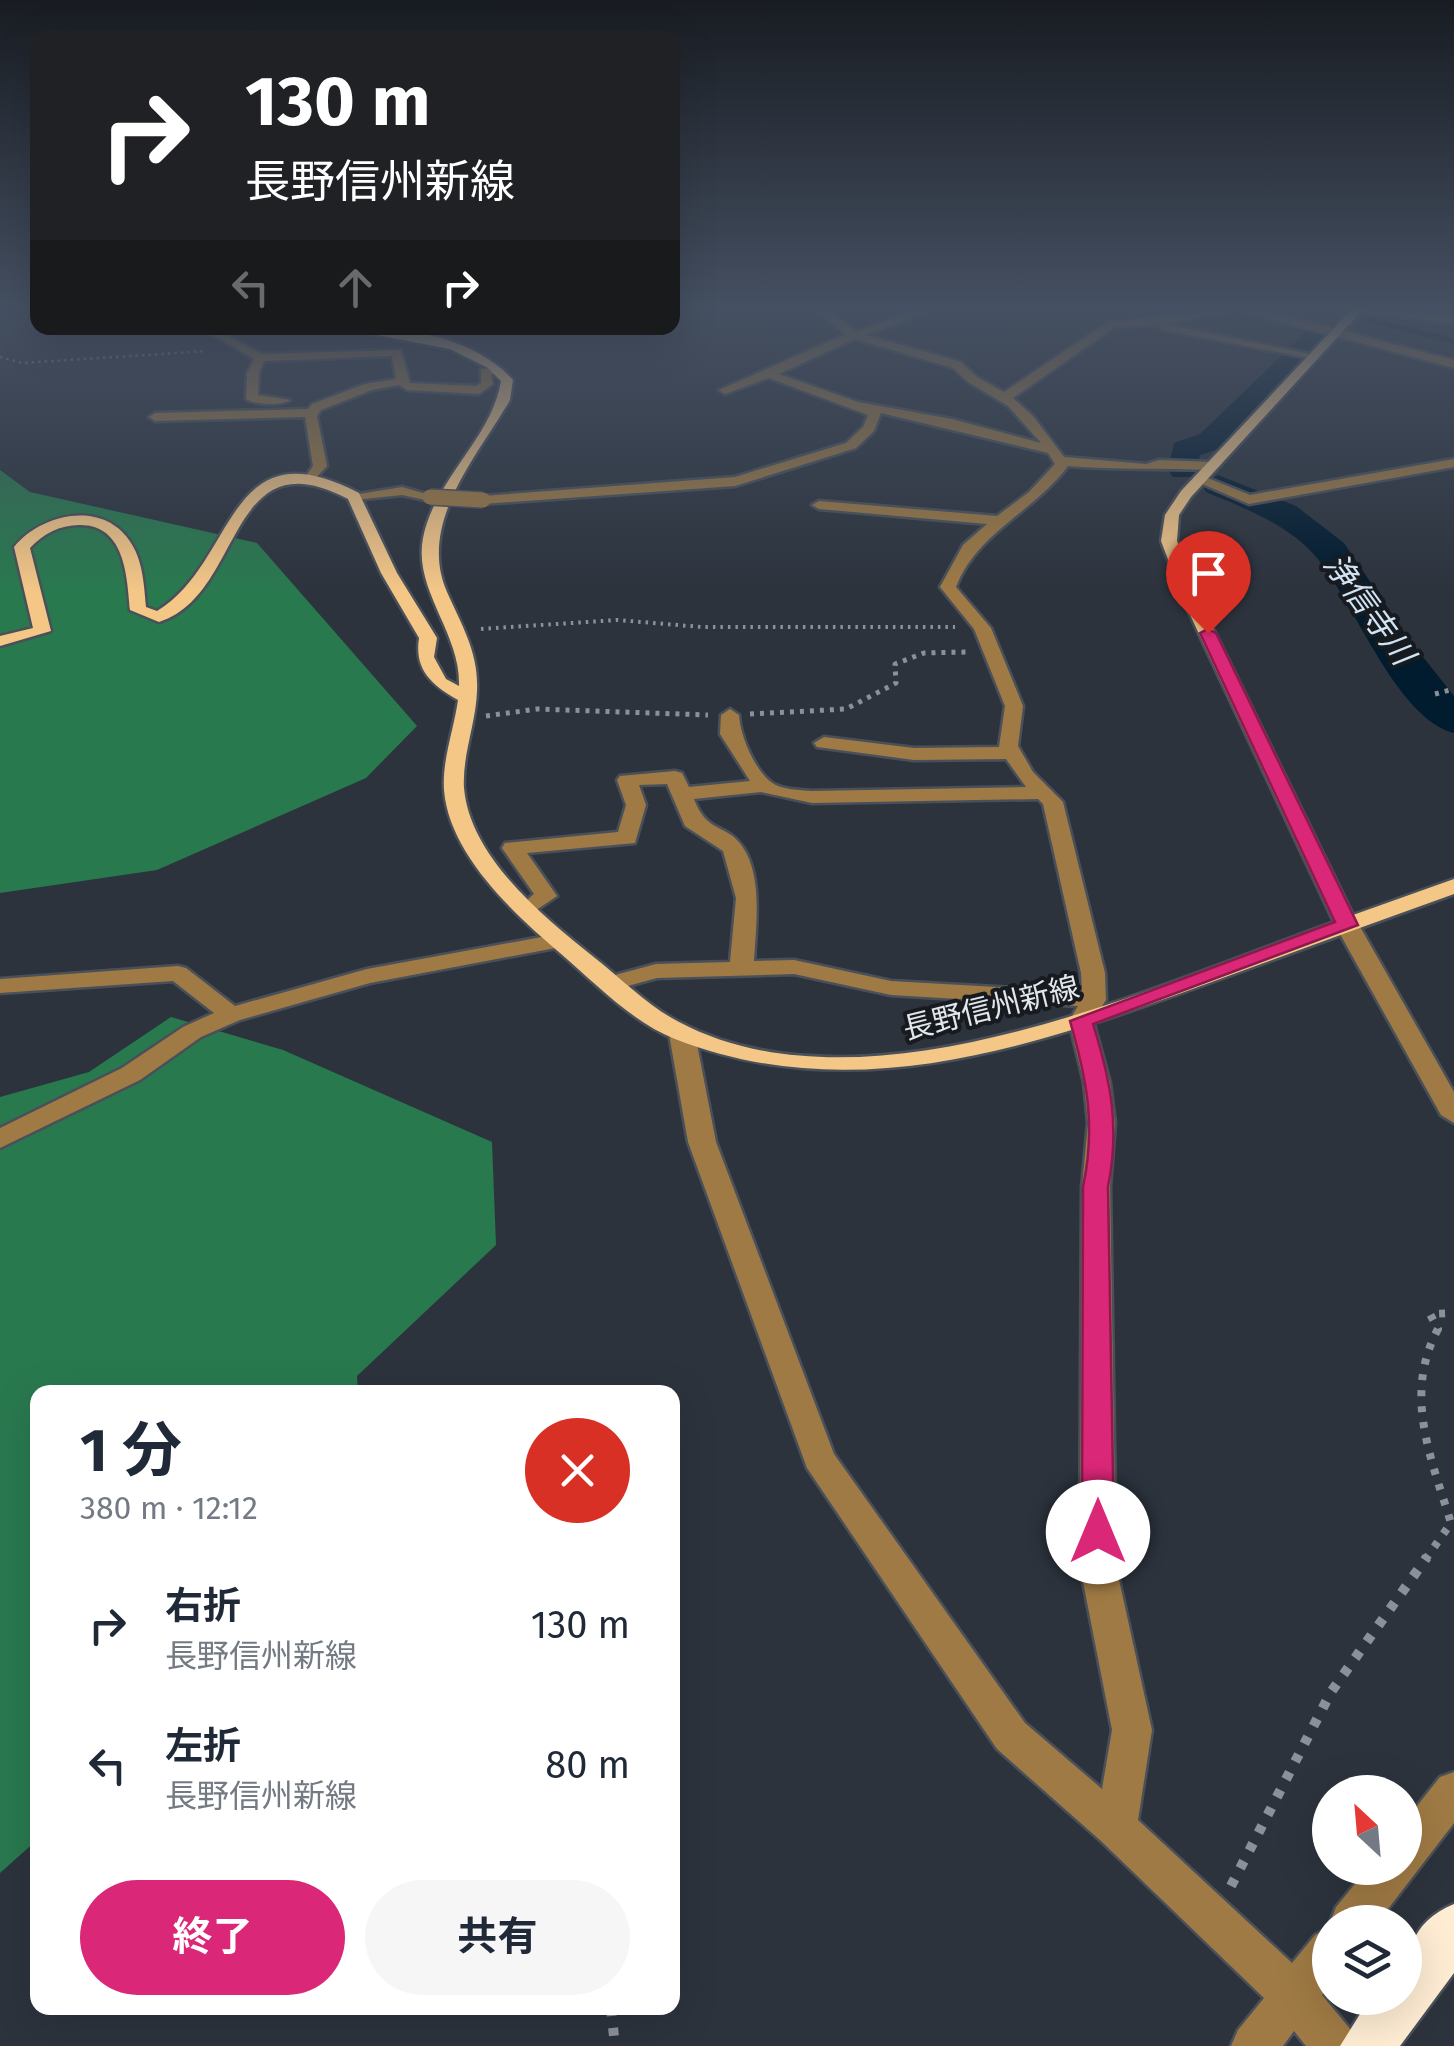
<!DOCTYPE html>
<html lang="ja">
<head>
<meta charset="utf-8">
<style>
	:root { --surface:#fff; --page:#f6f6f7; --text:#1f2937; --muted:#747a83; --accent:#db2777 }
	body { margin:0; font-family:"Fira Sans","Noto Sans JP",sans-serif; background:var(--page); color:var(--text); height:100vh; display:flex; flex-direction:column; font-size:38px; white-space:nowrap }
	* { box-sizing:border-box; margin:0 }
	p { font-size:32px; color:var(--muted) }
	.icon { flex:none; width:55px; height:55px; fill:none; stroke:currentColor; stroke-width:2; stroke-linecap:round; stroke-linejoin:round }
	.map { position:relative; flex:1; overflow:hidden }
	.sheet { position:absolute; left:30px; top:1385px; width:650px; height:630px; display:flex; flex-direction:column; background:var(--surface); border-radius:20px; box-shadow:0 10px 40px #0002 }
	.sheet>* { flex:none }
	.hud { position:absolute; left:30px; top:30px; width:650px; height:305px; border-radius:20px; box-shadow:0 10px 40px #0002; background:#202124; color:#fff; overflow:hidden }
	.needle { width:65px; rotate:334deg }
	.fabs { position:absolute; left:1312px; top:1775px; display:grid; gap:20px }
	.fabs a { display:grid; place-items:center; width:110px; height:110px; border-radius:50%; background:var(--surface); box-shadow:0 10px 40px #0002; font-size:50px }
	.pin { position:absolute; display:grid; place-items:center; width:85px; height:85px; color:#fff; margin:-102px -42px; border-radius:50% 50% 50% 0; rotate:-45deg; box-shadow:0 0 10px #0007 }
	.pin .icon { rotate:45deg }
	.me { position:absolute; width:110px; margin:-55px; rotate:0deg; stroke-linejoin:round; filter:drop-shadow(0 0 8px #0008) }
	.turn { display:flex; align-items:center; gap:35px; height:210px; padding:0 50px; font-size:45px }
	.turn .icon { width:130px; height:130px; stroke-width:2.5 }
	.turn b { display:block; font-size:70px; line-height:85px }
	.lanes { display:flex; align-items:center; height:95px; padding:0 50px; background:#0003; justify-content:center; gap:50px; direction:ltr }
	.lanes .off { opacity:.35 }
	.round { display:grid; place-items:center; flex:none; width:105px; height:105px; border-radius:52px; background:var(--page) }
	.overview { display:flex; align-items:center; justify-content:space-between; height:170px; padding:0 50px }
	h1 { font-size:60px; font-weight:700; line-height:75px }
	.primary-button { display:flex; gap:20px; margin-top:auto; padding:20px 50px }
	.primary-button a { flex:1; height:115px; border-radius:60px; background:var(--accent); color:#fff; font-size:40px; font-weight:700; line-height:115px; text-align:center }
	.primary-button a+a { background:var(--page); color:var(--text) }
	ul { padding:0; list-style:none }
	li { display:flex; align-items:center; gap:30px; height:140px; padding:0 50px }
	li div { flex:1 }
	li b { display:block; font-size:38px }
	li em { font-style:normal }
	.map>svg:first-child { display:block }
	.forest { fill:#29794f }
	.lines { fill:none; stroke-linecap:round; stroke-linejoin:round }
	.stream { stroke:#011b2f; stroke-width:5 }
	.river { fill:#011b2f; fill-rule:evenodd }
	.minor-casing { stroke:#495059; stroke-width:5 }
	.major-casing { stroke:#495059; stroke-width:5 }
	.highway-casing { stroke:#495059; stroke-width:5 }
	.path-far4 { stroke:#8b9198; stroke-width:2.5; stroke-dasharray:2.5 4; stroke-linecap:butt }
	.path-far3 { stroke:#8b9198; stroke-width:4; stroke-dasharray:2.5 5; stroke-linecap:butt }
	.path-far2 { stroke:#8b9198; stroke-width:5; stroke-dasharray:4 6; stroke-linecap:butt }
	.path-far1 { stroke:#8b9198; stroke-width:8; stroke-dasharray:6 10; stroke-linecap:butt }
	.path { stroke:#8b9198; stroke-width:10; stroke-dasharray:8 12; stroke-linecap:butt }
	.minor { fill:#9f7a44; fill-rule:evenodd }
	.major { fill:#f5c787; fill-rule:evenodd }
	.highway { fill:#feecd3; fill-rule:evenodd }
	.minor-bridge-casing { stroke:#495059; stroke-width:18; stroke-linecap:butt }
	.minor-bridge { stroke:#9f7a44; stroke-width:15 }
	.route { fill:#db2777; stroke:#8e194d; stroke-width:2.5 }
	.labels { text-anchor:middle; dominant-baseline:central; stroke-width:8; stroke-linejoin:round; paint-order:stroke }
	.far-street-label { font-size:30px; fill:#e2e7ed; stroke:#171b1f }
	.far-water-label { font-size:32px; font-style:italic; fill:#d0e4f5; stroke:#171b1f }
</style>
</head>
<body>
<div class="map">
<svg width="1454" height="2046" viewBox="0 0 1454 2046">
	<rect width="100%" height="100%" fill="#2c333d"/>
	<g class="forest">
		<polygon points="0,470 30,492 257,543 417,726 366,778 157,870 0,893"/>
		<polygon points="171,1017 283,1050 492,1142 496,1245 357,1376 358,1392 38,1392 37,1840 0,1873 0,1097 89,1072"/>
	</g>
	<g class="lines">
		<polyline class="stream" points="1369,320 1454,341"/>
		<g class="river">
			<polygon points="1318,326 1327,329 1331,334 1327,339 1222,448 1200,455 1195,477 1173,477 1168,470 1174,443 1200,434 1309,329"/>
			<path d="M1218 475 1296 506 1344 543 1408 638 1454 696V733C1397 719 1355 604 1318 559 1290 525 1246 509 1206 492L1202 485Z"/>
		</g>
		<defs>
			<g id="minor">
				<path d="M813 307H825L856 331 927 307H942L866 335 961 362 977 377 1004 392 1108 322 1252 307 1454 360V368L1238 310 1165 324 1320 356 1314 359 1164 330 1158 327 1163 324 1115 327 1013 398 1033 416 1064 457 1146 464 1159 460 1213 462 1220 466 1213 470C1164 468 1117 470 1068 466 1034 512 977 532 956 587L991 628 1023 706 1018 746 1033 772 1063 802 1105 973 1106 1000 1093 1021 1110 1083 1115 1123 1110 1187 1116 1566 1152 1730 1138 1820 1292 1963 1315 1935 1330 1928V1985L1322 1995 1351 2030 1358 2046H1306L1294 2031 1283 2046H1231L1238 2030 1264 1998 1101 1841 997 1749 807 1468 688 1142 669 1034 682 1026 695 1034 716 1142 834 1454 1025 1723 1102 1789 1112 1730 1080 1566 1082 1187 1088 1123 1084 1083 1069 1021 1078 1006 891 995 794 974 657 978 613 990 604 988 601 983 604 978 656 964 730 962 736 898 723 851 685 826 667 784 639 785 646 805 635 843 527 853 557 896 529 915 518 908 534 894 502 848 505 843 618 832 626 805 617 780 620 776 675 771 682 773 689 787 750 781 720 734 721 715 730 709 739 715C740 735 754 769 771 782 781 790 800 790 812 791L1026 787 1006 759 914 760 817 747 814 743 824 737 914 748 999 747 1005 706 974 629 940 587 963 545 987 524 819 509 812 505 819 501 997 516 1029 492 1055 464 1048 453 881 413 874 431 856 448 735 486 483 504 476 500 483 496 735 477 846 443 863 427 868 415 769 378 725 394 719 390 846 334ZM855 339 953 368 968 382 1008 406 1041 443 952 419 858 402 779 374ZM761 792 812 803 1038 799 1043 804 1081 973 1082 992 891 981 794 960 754 961C756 927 763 875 742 846 726 823 707 834 694 799Z"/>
				<polygon points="1359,307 1454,317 1454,323 1354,312"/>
				<path d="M201 328H213L262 354 401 350 410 383 476 386 481 383V369L498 366 504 370 491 375 493 384 479 394 407 390 399 385 372 390 321 410 317 416 327 466 310 484 303 480 313 466 305 417 155 421 149 417 155 413 308 409 312 404 365 384 396 379 392 356 264 361 259 373 258 395 290 400C281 406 255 405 246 399L247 373 254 359Z"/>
				<polygon points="1454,459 1454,467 1249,504 1193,480 1205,477 1250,495"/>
				<polygon points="402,487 437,497 430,501 402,495 354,500 347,496"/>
				<polygon points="1347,918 1359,925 1454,1092 1454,1123 1441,1115 1335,925"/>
				<polygon points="558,934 566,936 570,941 566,946 370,983 240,1020 201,1037 140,1080 0,1148 0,1128 122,1068 183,1027 214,1013 173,981 0,993 0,979 178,966 186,968 235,1006 367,969"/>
				<polygon points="1454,1772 1454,1823 1378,1922 1330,1923 1336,1907 1368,1868 1405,1868 1405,1821 1440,1777"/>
			</g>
			<path id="major" d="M1354 307H1365L1191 497 1179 515 1177 541 1201 604 1353 915 1454 879V894C1368 925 1283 956 1198 987 1029 1048 852 1108 675 1039 632 1022 595 983 560 953 514 914 449 854 444 790 442 760 454 729 458 700 432 685 414 670 419 638L381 573 348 499C226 434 245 595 159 622L130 610C127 576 125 524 79 525 60 525 43 534 30 548L51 631 0 646V636L33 628 14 547C41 514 101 500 129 540 143 559 144 585 146 607L157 611C238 562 225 423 359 493L397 573 437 638 434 657 446 679 459 686C461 633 413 590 423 538 434 480 492 438 501 381L488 368 450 349 340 328C397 324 474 336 513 380L510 400C477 457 417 523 447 592 462 626 479 653 477 691 476 723 462 756 464 788 470 858 545 918 595 958 623 980 648 1006 679 1022 866 1121 1153 987 1334 922L1185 604 1161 541 1165 515 1181 491Z"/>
			<path id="highway" d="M1454 1904V1973L1400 2046H1340L1370 1998H1405C1405 1955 1410 1922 1454 1904Z"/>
		</defs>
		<use href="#minor" class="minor-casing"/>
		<use href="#major" class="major-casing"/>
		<use href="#highway" class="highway-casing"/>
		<polyline class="path-far4" points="0,357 22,363 207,351"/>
		<polyline class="path-far3" points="481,629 617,620 702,627 955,627"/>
		<g class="path-far2">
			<polyline points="1435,694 1454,689"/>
			<polyline points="750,714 846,709 896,683 895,664 924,653 967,652"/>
			<polyline points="486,716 537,709 708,715"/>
		</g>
		<path class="path-far1" d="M1425 1560 1451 1523C1431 1458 1403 1394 1438 1329L1430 1314 1454 1313"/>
		<g class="path">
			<polyline points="1231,1886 1331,1692 1427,1557"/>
			<polyline points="611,2008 615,2046"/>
		</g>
		<use href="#minor" class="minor"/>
		<use href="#major" class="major"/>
		<use href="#highway" class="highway"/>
		<defs>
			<polyline id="minor-bridge" points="430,497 483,500"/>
		</defs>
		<use href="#minor-bridge" class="minor-bridge-casing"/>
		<use href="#minor-bridge" class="minor-bridge"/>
	</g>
	<linearGradient id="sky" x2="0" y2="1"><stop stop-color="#181c22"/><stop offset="0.52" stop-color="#455062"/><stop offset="1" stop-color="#455062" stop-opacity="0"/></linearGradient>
	<rect width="1454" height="593" fill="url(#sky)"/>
	<path class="route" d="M1208 629 1216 633 1358 925 1093 1024C1111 1082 1120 1127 1108 1187L1114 1532 1109 1541 1098 1545 1086 1541 1082 1532 1083 1187C1096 1126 1087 1080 1070 1021L1335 922 1200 633Z"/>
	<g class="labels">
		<g class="far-street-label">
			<text transform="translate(991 1008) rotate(-14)">長野信州新線</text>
		</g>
		<g class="far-water-label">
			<text transform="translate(1369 609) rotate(54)">浄信寺川</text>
		</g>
	</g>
</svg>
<div class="fabs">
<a><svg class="needle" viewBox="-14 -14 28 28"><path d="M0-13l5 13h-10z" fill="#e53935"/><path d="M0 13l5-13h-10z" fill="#747a83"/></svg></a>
<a><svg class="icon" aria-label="layers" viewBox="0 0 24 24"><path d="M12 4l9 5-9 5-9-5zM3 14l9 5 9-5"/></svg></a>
</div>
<div class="pin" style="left:1208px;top:633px;background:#d93025"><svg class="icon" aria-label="arrive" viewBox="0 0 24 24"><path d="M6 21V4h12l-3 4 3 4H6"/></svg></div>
<svg class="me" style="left:1098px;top:1532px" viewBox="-20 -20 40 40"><circle r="19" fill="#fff"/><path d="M0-13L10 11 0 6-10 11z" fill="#db2777"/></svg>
<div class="hud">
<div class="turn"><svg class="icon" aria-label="right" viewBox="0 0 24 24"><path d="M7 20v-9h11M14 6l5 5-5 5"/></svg><div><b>130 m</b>長野信州新線</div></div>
<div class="lanes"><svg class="icon off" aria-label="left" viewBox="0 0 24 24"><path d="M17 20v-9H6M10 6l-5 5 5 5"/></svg><svg class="icon off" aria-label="ahead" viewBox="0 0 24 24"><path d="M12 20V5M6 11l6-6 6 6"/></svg><svg class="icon" aria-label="right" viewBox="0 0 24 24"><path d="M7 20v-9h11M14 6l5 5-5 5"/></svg></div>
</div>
<section class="sheet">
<div class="overview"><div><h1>1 分</h1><p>380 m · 12:12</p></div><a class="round" style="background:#d93025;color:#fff"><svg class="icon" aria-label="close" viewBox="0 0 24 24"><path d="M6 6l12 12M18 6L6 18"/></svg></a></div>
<ul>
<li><svg class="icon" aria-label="right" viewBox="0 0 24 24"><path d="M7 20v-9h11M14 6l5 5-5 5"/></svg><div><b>右折</b><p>長野信州新線</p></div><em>130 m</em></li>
<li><svg class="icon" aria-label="left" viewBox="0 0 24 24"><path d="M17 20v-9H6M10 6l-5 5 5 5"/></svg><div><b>左折</b><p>長野信州新線</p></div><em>80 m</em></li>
</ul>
<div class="primary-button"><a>終了</a><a>共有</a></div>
</section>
</div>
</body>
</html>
